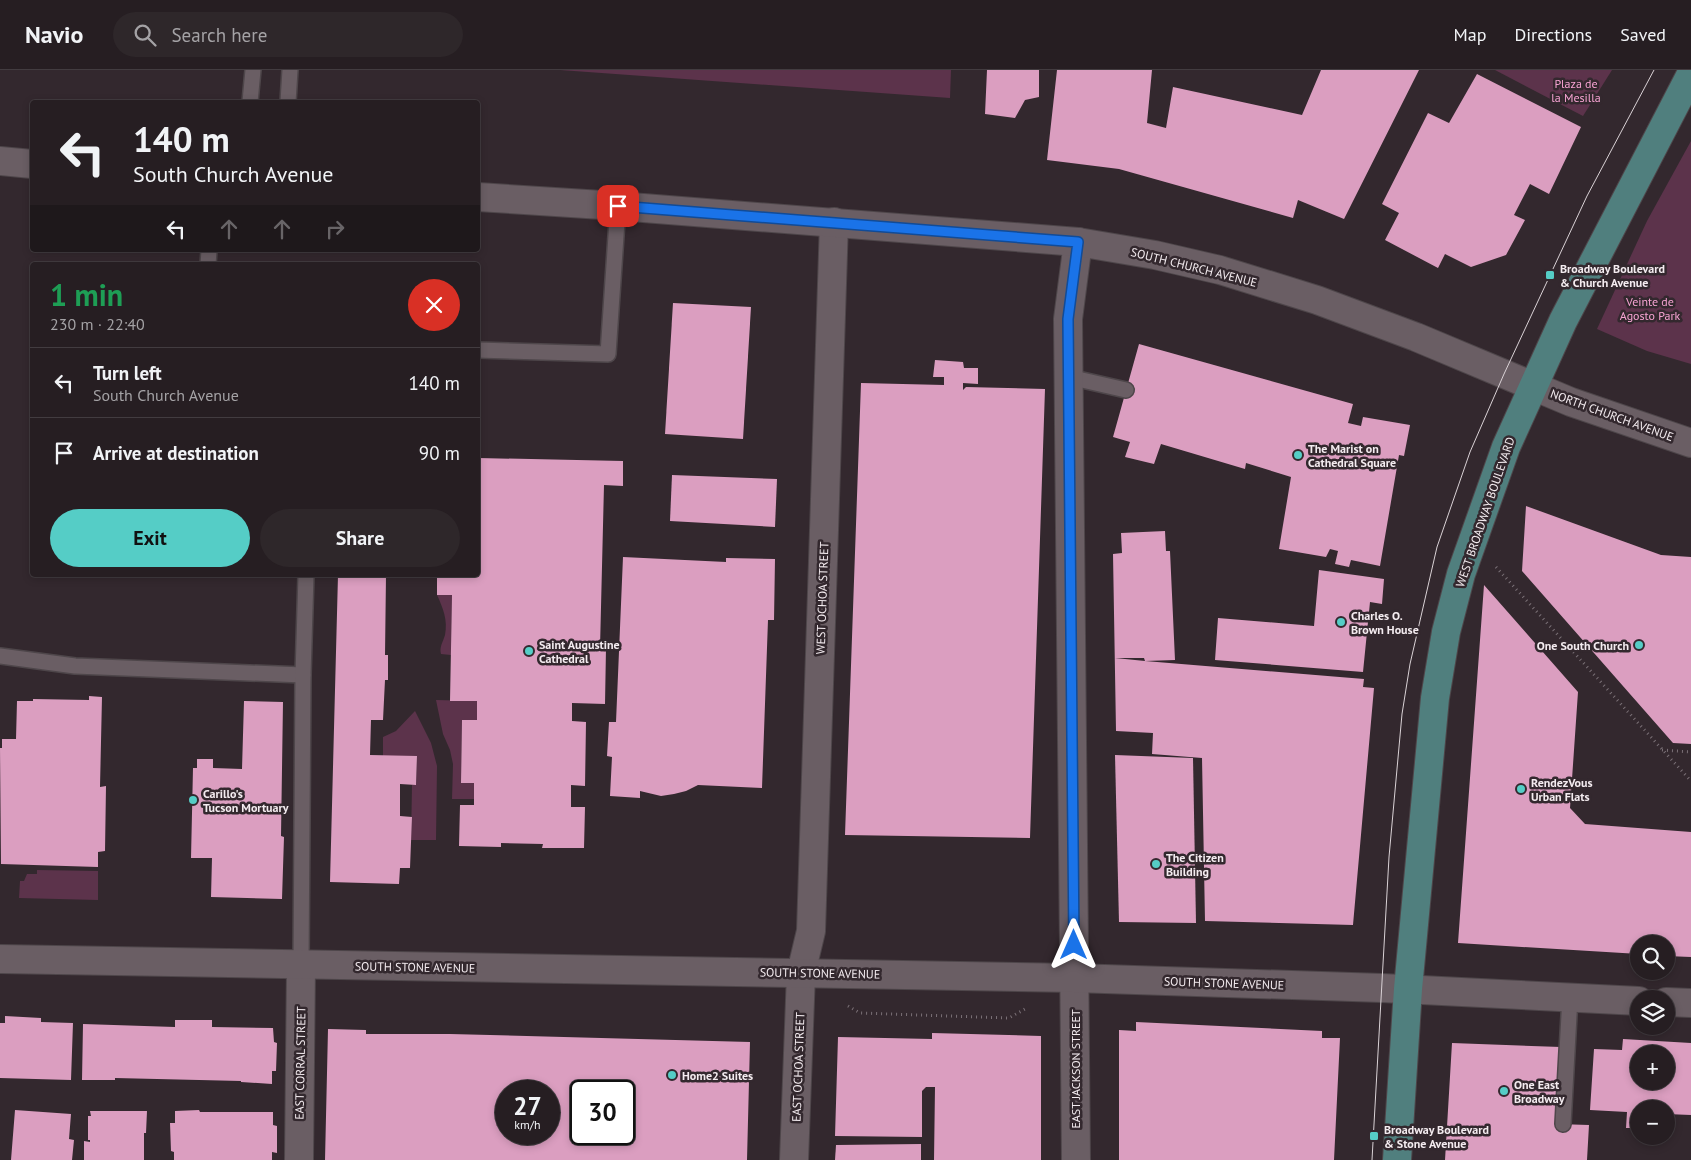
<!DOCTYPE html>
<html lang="en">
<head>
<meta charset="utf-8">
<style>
	:root { --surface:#261e22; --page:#2e272a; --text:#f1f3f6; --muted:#a4a2a5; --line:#423c40; --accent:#55cdc6 }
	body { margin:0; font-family:"PT Sans",sans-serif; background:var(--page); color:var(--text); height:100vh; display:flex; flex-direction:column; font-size:19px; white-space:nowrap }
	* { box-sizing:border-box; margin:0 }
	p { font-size:16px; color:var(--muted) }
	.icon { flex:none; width:28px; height:28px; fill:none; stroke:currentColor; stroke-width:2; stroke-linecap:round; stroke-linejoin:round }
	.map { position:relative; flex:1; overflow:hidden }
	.sheet { position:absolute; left:30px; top:192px; width:450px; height:315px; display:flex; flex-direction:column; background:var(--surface); border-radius:5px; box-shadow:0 2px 8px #0003,0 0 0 1px var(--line) }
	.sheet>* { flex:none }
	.banner { position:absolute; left:30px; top:30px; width:450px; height:152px; border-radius:5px; box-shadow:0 2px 8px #0003,0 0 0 1px var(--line); background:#261e22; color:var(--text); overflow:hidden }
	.tools { position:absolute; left:1630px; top:865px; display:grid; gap:10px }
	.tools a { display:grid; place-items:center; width:45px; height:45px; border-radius:50%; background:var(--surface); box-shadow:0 2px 8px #0003,0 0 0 1px var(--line); font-size:25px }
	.speed { position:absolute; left:495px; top:1010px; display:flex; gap:10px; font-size:25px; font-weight:700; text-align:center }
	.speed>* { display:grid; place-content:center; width:65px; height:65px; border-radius:50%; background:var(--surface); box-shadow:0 2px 8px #0003,0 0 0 1px var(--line); line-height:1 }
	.speed small { font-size:12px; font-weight:400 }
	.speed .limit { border:2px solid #111; border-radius:8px; background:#fff; color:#111 }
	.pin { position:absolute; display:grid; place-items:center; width:42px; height:42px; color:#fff; margin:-21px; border-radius:10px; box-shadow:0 2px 8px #0006 }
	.me { position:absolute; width:55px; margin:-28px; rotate:0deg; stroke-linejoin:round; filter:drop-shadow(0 0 4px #0008) }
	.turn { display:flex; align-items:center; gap:18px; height:105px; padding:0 20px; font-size:22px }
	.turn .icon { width:65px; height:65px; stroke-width:2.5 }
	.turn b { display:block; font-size:35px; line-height:42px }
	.lanes { display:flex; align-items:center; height:48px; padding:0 20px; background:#0003; justify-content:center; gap:25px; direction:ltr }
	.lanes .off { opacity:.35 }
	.round { display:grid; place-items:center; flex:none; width:52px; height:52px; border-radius:26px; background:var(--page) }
	.head { display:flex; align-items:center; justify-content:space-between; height:85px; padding:0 20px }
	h1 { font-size:30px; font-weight:800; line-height:38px; color:#1e9e55 }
	.button { display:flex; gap:10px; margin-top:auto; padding:10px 20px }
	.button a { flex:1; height:58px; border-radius:30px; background:var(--accent); color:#111; font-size:20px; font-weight:800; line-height:58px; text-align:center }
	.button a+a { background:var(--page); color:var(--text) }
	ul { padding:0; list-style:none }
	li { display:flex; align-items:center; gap:15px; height:70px; padding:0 20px; border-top:1px solid var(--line) }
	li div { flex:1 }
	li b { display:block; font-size:19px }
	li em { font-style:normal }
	header { display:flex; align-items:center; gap:30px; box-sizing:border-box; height:70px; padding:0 25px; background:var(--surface); border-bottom:1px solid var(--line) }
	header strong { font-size:24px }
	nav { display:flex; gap:28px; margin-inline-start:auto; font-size:18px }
	.search { width:350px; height:45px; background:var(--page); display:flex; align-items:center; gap:12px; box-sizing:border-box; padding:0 18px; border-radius:28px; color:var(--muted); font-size:19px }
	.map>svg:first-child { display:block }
	.green { fill:#5c334b }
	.building { fill:#db9ec0; fill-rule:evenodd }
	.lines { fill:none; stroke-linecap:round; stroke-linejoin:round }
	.service-casing { stroke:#4e464a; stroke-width:18 }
	.minor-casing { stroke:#4e464a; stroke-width:30 }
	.tertiary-casing { stroke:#4e464a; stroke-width:30 }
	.primary-casing { stroke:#4e464a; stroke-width:30 }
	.path { stroke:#7b7177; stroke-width:3; stroke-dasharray:1 4; stroke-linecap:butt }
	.service { stroke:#6a5e64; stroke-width:15 }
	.minor { stroke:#6a5e64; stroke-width:28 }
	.tertiary { stroke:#6a5e64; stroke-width:28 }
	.primary { stroke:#507f7e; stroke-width:28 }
	.tram { stroke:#dad2d6; stroke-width:1 }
	.route-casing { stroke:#114b97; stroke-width:12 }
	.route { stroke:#1a73e8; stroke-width:9 }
	.poi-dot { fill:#55cdc6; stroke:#33282e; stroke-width:2 }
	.labels { text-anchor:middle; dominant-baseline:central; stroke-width:5; stroke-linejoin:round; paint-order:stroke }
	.park-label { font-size:12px; fill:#f7a3d3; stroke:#33282e }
	.street-label { font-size:12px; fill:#f4ecf0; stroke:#33282e }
	.poi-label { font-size:12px; font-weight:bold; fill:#f4ecf0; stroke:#33282e; text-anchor:start }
</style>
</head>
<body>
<header>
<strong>Navio</strong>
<div class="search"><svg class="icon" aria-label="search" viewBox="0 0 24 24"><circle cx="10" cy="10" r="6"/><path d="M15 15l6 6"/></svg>Search here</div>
<nav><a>Map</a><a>Directions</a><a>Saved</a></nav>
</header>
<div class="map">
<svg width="1691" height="1090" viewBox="0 0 1691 1090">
	<rect width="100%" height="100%" fill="#33282e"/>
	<g class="green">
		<polygon points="560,0 951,0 950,28"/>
		<polygon points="1495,0 1612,0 1583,46"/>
		<polygon points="1691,71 1691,294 1647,281 1597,259 1647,151"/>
		<path d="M437 525H452L451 585 441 584C439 577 443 572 445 565 448 550 443 538 437 525Z"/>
		<polygon points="436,630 477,631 477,650 462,651 461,713 474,713 474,729 452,729 453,694 450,680 443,664"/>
		<polygon points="415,641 431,673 437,696 436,770 411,770 412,715 416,715 417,687 383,686 383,667 396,661"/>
		<polygon points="37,800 98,801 98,830 19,828 20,811 24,811 27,804 37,804"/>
	</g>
	<g class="building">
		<polygon points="987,0 1039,0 1039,27 1025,30 1015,48 985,44"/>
		<polygon points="1057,0 1152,0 1147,53 1166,58 1173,17 1302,45 1321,0 1419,0 1344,149 1298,130 1293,148 1119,99 1047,90"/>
		<polygon points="1477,4 1581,57 1549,124 1530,114 1514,145 1525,150 1506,185 1471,197 1445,184 1438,198 1385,170 1399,143 1382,134 1428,43 1449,53"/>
		<polygon points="673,233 751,237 743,369 665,364"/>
		<polygon points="1139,274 1353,334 1348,353 1361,356 1363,347 1410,355 1404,386 1399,385 1380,496 1351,490 1349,497 1335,494 1338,481 1330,479 1326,487 1279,479 1291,407 1246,393 1245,399 1161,374 1154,394 1125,387 1130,372 1113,367"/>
		<polygon points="935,290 963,292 964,298 978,298 978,314 963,313 963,320 966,317 1045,319 1030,768 845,765 861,313 944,315 944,307 933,307"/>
		<polygon points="478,388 623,391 623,416 604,415 600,578 606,578 605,634 572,633 572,651 586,652 585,716 571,715 571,737 585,737 584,778 542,778 543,774 501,773 501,777 459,776 460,735 474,735 474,713 461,713 462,650 477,650 477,631 450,631 452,525 437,525 437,505 478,505"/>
		<polygon points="672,405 777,409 775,457 670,451"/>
		<polygon points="1526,436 1661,485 1691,487 1691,674 1673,673 1522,501"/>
		<path d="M1165 461 1166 481H1170L1175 590 1145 591 1364 609 1363 617 1374 618 1353 855 1205 851 1202 688 1152 684 1153 663 1116 661 1113 484 1122 483 1121 463ZM1115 588H1144L1145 591Z"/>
		<polygon points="623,487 726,492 726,488 775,489 774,550 768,550 762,718 698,715 686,721 674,724 661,726 640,721 640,728 610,726 612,687 607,686 609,652 616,652"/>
		<polygon points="1319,500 1384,509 1382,534 1370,532 1363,602 1215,590 1218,548 1314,556"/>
		<polygon points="338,505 386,505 385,585 388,585 388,610 385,610 383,650 371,650 370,685 417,686 416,715 400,714 400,746 412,747 410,798 400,798 399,814 330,812"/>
		<polygon points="1484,515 1578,622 1570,738 1585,754 1691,762 1691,887 1666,886 1666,874 1639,874 1639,884 1458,873"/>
		<polygon points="89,626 102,627 100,717 106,716 105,781 98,782 98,797 1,794 0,678 2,678 2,669 16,669 17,631 33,631 33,629 89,630"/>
		<polygon points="244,631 283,632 281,766 284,767 282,829 211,827 212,788 191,788 193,698 197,698 197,689 213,689 213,698 242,699"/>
		<polygon points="1115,685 1193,688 1196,853 1119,852"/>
		<polygon points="5,946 41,948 41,952 73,953 71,1010 0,1008 0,953 5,953"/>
		<polygon points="175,950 212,950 212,957 273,958 274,972 277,973 276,1001 272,1001 272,1014 241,1012 241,1011 115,1008 115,1010 82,1010 83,954 175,957"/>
		<polygon points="1136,952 1322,961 1322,968 1340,968 1334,1090 1119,1090 1119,960 1136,961"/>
		<path d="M328 959 366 960V964H450L750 972 747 1090H325ZM506 1021H549V1064H506ZM581 1021H624V1064H581Z"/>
		<polygon points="932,963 1041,966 1041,1090 934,1090 935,1017 926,1017 922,1021 922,1067 835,1066 838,967 932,969"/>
		<path d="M1623 969 1691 973V1045L1666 1044V1039H1639V1058H1626L1627 1042 1590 1040 1594 979 1622 980ZM1639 984H1666V1011H1639Z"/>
		<polygon points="1452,973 1561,977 1557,1054 1589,1055 1587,1090 1445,1090"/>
		<polygon points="15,1040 71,1044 69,1069 74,1070 72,1090 11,1090"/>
		<polygon points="199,1040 200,1042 273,1042 273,1055 277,1056 277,1083 272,1082 272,1090 174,1090 174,1082 171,1081 170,1053 175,1053 175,1041"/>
		<polygon points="90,1041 147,1041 146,1063 144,1063 144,1090 84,1090 84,1071 90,1072 90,1070 88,1070 88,1046 91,1046"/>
		<polygon points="921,1074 921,1090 835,1090 836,1075"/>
	</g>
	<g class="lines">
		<defs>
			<g id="service">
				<polyline points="250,32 253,0"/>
				<polyline points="288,32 290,0"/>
				<polyline points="208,195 209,180"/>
				<polyline points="478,280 608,284 618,136"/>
				<polyline points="1069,307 1126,320"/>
				<polyline points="0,586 75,596 303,605"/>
				<polyline points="301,895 303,605 306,505"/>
				<polyline points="1563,1054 1570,927"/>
			</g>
			<g id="minor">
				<polyline points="299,1090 301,895"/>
				<polyline points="794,1090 801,903 811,861 834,152"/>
				<polyline points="1076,1090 1068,249 1078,172"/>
			</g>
			<g id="tertiary">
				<polyline points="0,91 32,94"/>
				<polyline points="478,127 618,136 1078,172 1155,185 1220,200 1317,230 1416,267 1571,332 1691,373"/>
				<polyline points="0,889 1074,908 1382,918 1639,931"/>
				<polyline points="1666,932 1691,933"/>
			</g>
			<polyline id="primary" points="1397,1090 1408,919 1435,628 1446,562 1461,504 1506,377 1563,251 1691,4"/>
		</defs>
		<use href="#service" class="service-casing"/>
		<use href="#minor" class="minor-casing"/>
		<use href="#tertiary" class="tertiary-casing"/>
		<use href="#primary" class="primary-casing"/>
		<g class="path">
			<polyline points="1496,497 1691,711"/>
			<polyline points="1662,680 1691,682"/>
			<polyline points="848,936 860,943 1009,948 1025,939"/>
		</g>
		<use href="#service" class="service"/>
		<use href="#minor" class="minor"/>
		<use href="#tertiary" class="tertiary"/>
		<use href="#primary" class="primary"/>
		<polyline class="tram" points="1372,1090 1389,787 1402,644 1410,594 1437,477 1470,382 1504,304 1587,126 1654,0"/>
	</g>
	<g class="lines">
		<defs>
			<polyline id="route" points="618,136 1078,172 1068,249 1074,875"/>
		</defs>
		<use href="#route" class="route-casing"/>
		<use href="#route" class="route"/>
	</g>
	<g class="poi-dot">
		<rect x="1545" y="200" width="10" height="10" rx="2.5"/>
		<circle cx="1298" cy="385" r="5"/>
		<circle cx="1341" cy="552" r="5"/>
		<circle cx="1639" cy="575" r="5"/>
		<circle cx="529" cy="581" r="5"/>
		<circle cx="1521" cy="719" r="5"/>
		<circle cx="193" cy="730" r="5"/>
		<circle cx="1156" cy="794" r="5"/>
		<circle cx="672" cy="1005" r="5"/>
		<circle cx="1504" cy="1021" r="5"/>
		<rect x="1369" y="1061" width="10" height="10" rx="2.5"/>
	</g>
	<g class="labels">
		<g class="park-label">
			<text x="1576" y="13">Plaza de<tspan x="1576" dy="14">la Mesilla</tspan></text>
			<text x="1650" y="231">Veinte de<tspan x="1650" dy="14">Agosto Park</tspan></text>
		</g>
		<g class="street-label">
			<text transform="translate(1194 197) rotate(14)">SOUTH CHURCH AVENUE</text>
			<text transform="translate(1612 345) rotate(20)">NORTH CHURCH AVENUE</text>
			<text transform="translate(1485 442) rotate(-71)">WEST BROADWAY BOULEVARD</text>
			<text transform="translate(822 528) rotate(-88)">WEST OCHOA STREET</text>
			<text transform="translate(415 897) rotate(1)">SOUTH STONE AVENUE</text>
			<text transform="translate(820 903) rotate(1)">SOUTH STONE AVENUE</text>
			<text transform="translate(1224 913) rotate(2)">SOUTH STONE AVENUE</text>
			<text transform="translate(300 993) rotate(-89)">EAST CORRAL STREET</text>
			<text transform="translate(798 997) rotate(-88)">EAST OCHOA STREET</text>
			<text transform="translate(1075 999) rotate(-90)">EAST JACKSON STREET</text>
		</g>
		<g class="poi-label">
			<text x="1560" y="198">Broadway Boulevard<tspan x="1560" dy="14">&amp; Church Avenue</tspan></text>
			<text x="1308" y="378">The Marist on<tspan x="1308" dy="14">Cathedral Square</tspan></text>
			<text x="1351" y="545">Charles O.<tspan x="1351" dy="14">Brown House</tspan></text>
			<text x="539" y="574">Saint Augustine<tspan x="539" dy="14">Cathedral</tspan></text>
			<text x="1629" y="575" text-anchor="end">One South Church</text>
			<text x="1531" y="712">RendezVous<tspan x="1531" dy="14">Urban Flats</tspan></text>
			<text x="203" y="723">Carillo's<tspan x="203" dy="14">Tucson Mortuary</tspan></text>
			<text x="1166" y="787">The Citizen<tspan x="1166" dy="14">Building</tspan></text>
			<text x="682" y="1005">Home2 Suites</text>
			<text x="1514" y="1014">One East<tspan x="1514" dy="14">Broadway</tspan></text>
			<text x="1384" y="1059">Broadway Boulevard<tspan x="1384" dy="14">&amp; Stone Avenue</tspan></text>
		</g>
	</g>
</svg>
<div class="tools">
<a><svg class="icon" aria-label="search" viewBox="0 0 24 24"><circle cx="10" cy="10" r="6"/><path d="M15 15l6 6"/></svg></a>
<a><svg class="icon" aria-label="layers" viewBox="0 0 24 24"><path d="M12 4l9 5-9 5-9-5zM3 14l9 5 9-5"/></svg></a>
<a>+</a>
<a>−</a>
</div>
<div class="speed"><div>27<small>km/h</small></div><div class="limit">30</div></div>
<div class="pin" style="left:618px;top:136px;background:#d93025"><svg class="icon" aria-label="arrive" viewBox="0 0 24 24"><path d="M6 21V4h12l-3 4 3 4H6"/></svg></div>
<svg class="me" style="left:1074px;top:875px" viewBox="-20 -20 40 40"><path d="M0-17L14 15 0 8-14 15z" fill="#1a73e8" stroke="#fff" stroke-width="4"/></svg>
<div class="banner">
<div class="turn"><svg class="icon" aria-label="left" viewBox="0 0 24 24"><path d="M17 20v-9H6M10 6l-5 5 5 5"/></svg><div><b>140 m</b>South Church Avenue</div></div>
<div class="lanes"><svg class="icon" aria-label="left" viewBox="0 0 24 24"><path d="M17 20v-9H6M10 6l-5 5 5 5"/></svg><svg class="icon off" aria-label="ahead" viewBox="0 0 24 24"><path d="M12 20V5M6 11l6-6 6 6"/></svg><svg class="icon off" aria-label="ahead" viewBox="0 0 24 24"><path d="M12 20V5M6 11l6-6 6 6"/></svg><svg class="icon off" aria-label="right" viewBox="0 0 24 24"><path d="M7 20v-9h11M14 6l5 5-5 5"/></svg></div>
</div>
<section class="sheet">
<div class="head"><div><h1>1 min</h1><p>230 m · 22:40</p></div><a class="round" style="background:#d93025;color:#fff"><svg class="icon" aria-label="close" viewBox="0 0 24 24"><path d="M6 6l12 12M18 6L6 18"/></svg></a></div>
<ul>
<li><svg class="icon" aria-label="left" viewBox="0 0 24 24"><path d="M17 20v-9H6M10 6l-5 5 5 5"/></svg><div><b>Turn left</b><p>South Church Avenue</p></div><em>140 m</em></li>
<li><svg class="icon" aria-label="arrive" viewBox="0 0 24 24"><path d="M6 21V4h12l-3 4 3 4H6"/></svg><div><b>Arrive at destination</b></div><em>90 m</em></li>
</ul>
<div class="button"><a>Exit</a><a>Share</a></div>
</section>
</div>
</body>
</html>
